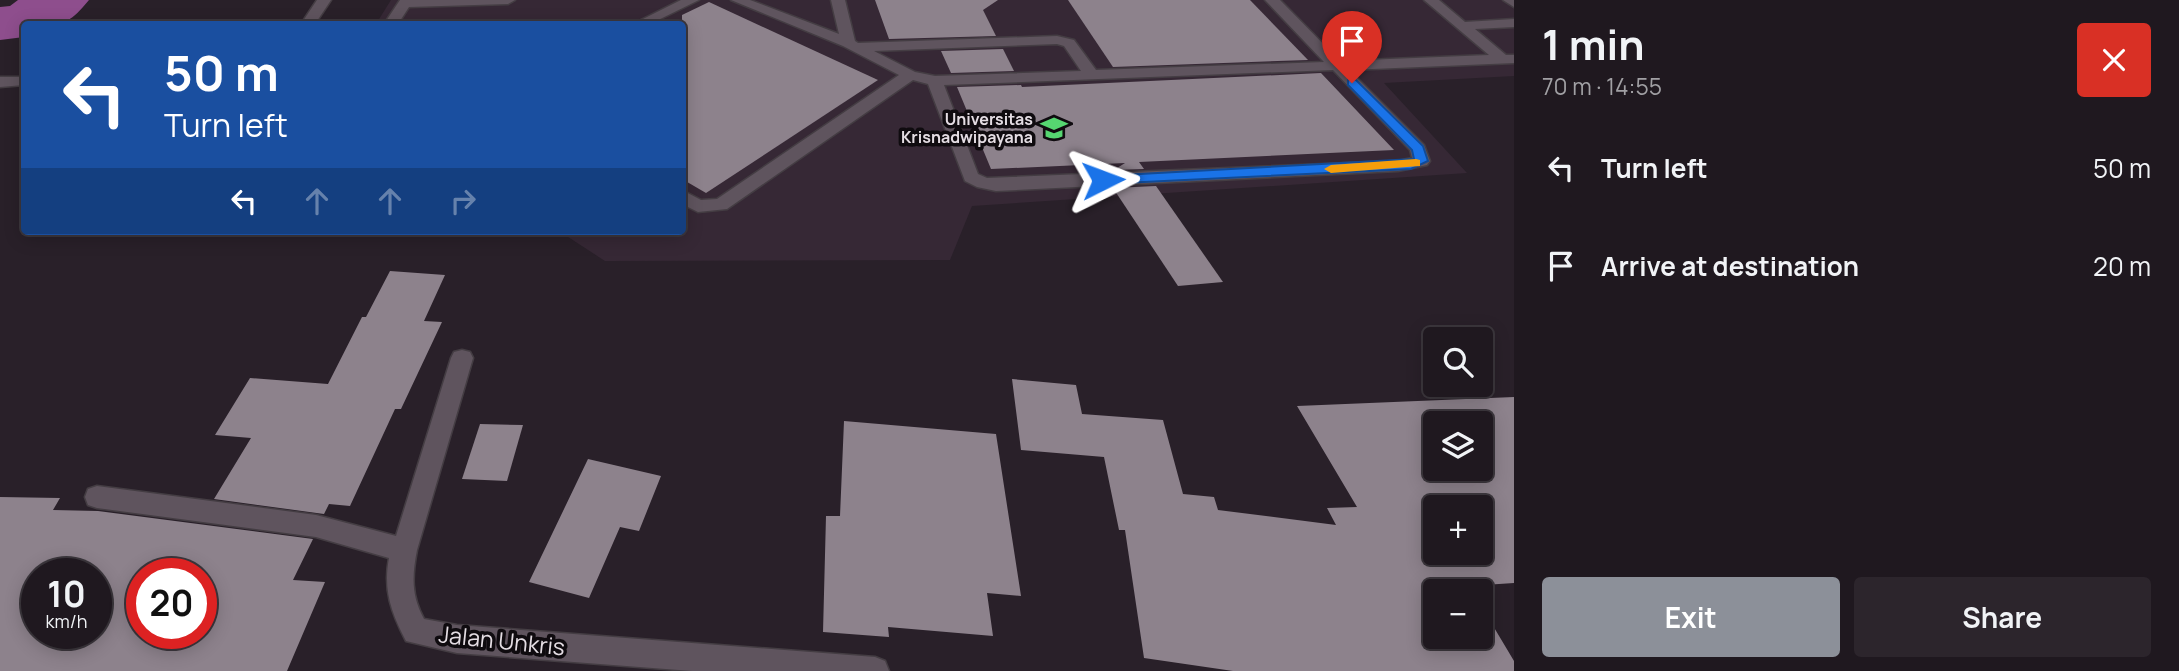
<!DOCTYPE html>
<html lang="en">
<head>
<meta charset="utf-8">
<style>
	:root { --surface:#1f181f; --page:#2c252c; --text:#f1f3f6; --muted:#a1a0a4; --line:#3c373d; --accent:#8c9099 }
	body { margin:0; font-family:Manrope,sans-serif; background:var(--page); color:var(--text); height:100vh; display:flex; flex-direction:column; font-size:26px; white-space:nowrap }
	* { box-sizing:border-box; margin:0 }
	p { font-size:23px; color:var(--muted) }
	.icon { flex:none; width:38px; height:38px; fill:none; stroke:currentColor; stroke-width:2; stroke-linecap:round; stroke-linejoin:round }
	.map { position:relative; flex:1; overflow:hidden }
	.side { display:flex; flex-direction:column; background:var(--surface); width:665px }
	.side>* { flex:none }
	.guide { position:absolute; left:21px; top:21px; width:665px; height:214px; border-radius:7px; box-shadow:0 4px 18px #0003,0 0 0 2px var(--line); background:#1a4fa0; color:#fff; overflow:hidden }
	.controls { position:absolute; left:1423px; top:327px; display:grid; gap:14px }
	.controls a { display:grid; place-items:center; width:70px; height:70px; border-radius:7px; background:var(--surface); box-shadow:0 4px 18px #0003,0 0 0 2px var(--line); font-size:35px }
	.speed { position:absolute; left:21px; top:558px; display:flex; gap:14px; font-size:35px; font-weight:700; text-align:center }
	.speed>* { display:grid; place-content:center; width:91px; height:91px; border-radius:50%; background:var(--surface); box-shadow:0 4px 18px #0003,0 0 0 2px var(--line); line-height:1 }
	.speed small { font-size:18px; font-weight:400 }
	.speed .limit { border:10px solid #d22; background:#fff; color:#111 }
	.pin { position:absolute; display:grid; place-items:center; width:60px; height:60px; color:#fff; margin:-72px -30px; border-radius:50% 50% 50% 0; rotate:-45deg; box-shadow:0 0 7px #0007 }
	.pin .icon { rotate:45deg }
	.me { position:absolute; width:77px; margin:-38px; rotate:87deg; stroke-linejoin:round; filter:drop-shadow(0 0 5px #0008) }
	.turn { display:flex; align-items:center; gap:24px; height:147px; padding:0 28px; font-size:32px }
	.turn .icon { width:91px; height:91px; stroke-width:2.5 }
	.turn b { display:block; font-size:49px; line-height:60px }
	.lanes { display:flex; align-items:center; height:66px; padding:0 28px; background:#0003; justify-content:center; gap:35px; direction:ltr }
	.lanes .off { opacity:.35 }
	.round { display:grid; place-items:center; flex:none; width:74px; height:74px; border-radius:7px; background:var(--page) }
	.summary { display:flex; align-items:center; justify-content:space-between; height:119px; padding:0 28px }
	h1 { font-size:42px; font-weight:700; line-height:52px }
	.cta { display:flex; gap:14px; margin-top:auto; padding:14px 28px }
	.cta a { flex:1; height:80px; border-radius:7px; background:var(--accent); color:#fff; font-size:28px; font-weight:700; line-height:80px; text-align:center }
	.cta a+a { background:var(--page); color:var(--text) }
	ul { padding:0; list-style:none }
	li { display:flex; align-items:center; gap:21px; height:98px; padding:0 28px }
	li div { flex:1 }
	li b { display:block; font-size:26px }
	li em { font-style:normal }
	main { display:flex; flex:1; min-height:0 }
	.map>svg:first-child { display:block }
	.built { fill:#362835 }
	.water { fill:#8e4e8d }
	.building { fill:#8d828c; fill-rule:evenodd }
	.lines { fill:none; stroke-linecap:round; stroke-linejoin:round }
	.minor-casing { stroke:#443d43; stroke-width:3 }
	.minor { fill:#5f545e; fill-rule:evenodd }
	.route { fill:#1a73e8; stroke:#114b97; stroke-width:2 }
	.slow { fill:#f59e0b }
	.labels { text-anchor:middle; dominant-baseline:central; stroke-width:7; stroke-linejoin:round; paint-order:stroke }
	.far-poi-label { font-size:16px; font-weight:bold; fill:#e4dde3; stroke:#0f0b0f; text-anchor:end }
	.near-street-label { font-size:23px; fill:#e4dde3; stroke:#0f0b0f }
</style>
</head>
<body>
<main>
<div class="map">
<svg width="1514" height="671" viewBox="0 0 1514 671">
	<rect width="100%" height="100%" fill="#292029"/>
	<polygon class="built" points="391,0 1514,0 1514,76 1384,83 1467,173 972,206 950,260 605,261 559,231 682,231 682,24 376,24"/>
	<path class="water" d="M18 0H89C65 29 61 24 24 24V37L0 40V7L10 6Z"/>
	<g class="building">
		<polygon points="875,0 998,0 983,10 996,36 889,39"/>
		<polygon points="1068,0 1250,0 1308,60 1113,67"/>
		<polygon points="709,2 878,80 706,193 682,179 682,15"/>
		<polygon points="1003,49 1014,71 951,73 941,51"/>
		<polygon points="1321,73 1394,150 1139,162 1144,169 1114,170 1125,163 991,169 957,87 1021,85 1022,87"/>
		<polygon points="1156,186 1223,282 1178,286 1113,188"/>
		<polygon points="390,271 445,275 424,321 442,322 401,409 395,409 350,506 329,504 324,514 214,499 251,438 215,435 250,378 328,384 362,317 366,317"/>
		<path d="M1012 379 1076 385 1082 414 1163 420 1183 494 1214 497 1218 510 1336 525 1327 508 1357 507 1297 406 1514 397V583L1469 586 1473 592H1435V637H1480V604L1514 661V671H1233L1144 658 1125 530H1119L1104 457 1021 450ZM1435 424H1480V469H1435ZM1435 508H1480V553H1435Z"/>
		<polygon points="844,421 996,434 1021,596 987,593 993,636 888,627 889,637 823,632 826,516 840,516"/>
		<polygon points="480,424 523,425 507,481 462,479"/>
		<polygon points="588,459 661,476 639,531 620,527 589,598 529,582"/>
		<path d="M0 497 60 498 53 510 98 511 313 539 293 580 325 582 287 671H0ZM37 574H96V634H37ZM142 574H201V634H142Z"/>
	</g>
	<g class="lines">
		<defs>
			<g id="minor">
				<polygon points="317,0 331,0 315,24 301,24"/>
				<polygon points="400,0 515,0 508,4 409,7 398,24 384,24"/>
				<polygon points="681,0 699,0 650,24 633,24"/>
				<path d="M731 0H750L839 34 831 0H845L855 41 858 43 1057 36 1074 40 1096 70 1324 62 1265 0H1280L1340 61 1489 55 1424 0H1439L1465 22 1514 19V27L1475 29 1506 55H1514V63L1349 70 1424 145 1430 161 1427 165 1398 171 996 191 977 187 965 181 928 84 913 80 727 209 698 212 682 204V190L701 200 717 199 899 75 843 46ZM1057 44 1064 46 1081 71 935 76 915 72 874 51ZM1333 70 1410 150 1412 158 1398 161 987 178 978 174 944 85Z"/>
				<polygon points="1503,0 1514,0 1514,7"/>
				<polygon points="0,77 24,77 24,85 0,87"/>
				<path d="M462 350 470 352 473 358 417 550C412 576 411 595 424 619L457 625 875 657 885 661 889 671H692L457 653 406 641C391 612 383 590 389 558L316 537 97 508 88 505 85 497 88 489 97 486 316 515 396 536 451 358 454 352Z"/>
			</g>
		</defs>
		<use href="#minor" class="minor-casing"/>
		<use href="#minor" class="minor"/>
	</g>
	<polygon class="route" points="1348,80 1356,80 1423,146 1428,161 1411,169 1103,184 1097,180 1103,176 1414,159 1412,150 1348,85"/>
	<polygon class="slow" points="1416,159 1420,160 1420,166 1331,173 1324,169 1331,165"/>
	<defs>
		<symbol id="university-bare" viewBox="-9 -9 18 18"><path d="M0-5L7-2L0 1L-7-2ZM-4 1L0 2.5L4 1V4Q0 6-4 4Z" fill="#56d671" stroke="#0f0b0f" stroke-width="2.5" paint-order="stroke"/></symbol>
	</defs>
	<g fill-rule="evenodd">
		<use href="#university-bare" x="1035" y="109" width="38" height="38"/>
	</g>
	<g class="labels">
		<g class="far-poi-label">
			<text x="1033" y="119">Universitas<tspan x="1033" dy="18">Krisnadwipayana</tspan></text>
		</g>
		<g class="near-street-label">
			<text transform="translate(502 640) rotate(6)">Jalan Unkris</text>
		</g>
	</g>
</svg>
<div class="controls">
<a><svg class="icon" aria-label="search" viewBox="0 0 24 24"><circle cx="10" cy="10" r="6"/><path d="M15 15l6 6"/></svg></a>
<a><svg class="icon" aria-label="layers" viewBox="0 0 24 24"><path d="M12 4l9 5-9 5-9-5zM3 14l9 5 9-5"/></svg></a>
<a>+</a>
<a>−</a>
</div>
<div class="speed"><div>10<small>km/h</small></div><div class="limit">20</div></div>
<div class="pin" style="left:1352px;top:83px;background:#d93025"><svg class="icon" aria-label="arrive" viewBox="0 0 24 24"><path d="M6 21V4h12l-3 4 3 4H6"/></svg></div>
<svg class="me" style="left:1103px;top:180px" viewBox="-20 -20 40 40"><path d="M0-17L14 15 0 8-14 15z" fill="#1a73e8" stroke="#fff" stroke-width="4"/></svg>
<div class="guide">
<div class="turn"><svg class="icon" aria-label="left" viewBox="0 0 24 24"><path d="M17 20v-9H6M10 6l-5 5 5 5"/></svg><div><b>50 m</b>Turn left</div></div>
<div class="lanes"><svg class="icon" aria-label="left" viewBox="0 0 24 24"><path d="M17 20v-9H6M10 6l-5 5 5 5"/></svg><svg class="icon off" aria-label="ahead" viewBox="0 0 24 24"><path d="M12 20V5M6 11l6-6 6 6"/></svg><svg class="icon off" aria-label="ahead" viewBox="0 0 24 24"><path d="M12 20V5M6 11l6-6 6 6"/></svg><svg class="icon off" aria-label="right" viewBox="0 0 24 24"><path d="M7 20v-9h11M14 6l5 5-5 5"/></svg></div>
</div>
</div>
<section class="side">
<div class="summary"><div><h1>1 min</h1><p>70 m · 14:55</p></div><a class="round" style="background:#d93025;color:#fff"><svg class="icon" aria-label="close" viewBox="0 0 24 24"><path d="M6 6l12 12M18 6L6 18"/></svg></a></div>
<ul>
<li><svg class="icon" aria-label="left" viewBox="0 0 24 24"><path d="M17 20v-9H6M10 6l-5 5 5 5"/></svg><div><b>Turn left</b></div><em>50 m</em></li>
<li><svg class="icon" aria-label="arrive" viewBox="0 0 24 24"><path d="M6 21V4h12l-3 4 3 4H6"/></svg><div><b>Arrive at destination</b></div><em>20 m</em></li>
</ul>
<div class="cta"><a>Exit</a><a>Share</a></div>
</section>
</main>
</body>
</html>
